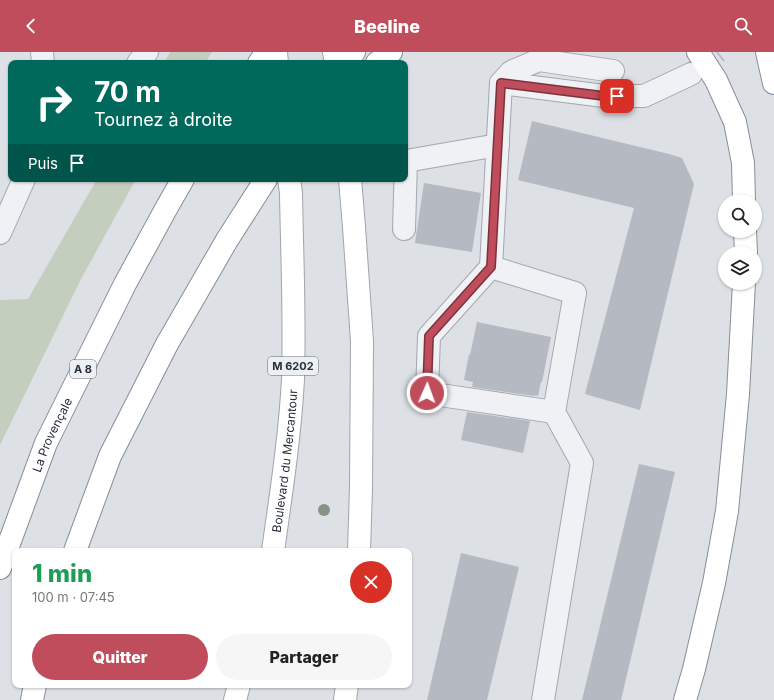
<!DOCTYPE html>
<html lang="fr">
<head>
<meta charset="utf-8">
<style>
	:root { --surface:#fff; --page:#f6f6f6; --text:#222; --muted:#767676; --accent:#bf4d5c }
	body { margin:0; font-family:Inter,sans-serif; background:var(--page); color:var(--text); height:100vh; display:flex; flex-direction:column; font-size:15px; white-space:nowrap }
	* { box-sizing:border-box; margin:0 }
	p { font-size:13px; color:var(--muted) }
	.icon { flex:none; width:22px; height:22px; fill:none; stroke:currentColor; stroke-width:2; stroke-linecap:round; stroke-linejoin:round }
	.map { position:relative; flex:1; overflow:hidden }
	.sheet { position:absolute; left:12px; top:496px; width:400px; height:140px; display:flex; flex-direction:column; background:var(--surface); border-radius:8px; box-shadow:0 1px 3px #0004 }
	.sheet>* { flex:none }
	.top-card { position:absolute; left:8px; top:8px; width:400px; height:122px; border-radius:8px; box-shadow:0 1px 3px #0004; background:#00695c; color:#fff; overflow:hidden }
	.buttons { position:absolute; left:718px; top:142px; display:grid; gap:8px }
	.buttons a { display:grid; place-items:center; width:44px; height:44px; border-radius:50%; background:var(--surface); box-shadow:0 1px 3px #0004; font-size:20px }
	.pin { position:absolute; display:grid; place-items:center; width:34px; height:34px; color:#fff; margin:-17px; border-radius:8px; box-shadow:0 2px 6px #0006 }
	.me { position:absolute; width:44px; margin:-22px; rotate:2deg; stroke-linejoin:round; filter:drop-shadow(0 0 3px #0008) }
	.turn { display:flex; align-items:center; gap:14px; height:84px; padding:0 20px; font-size:18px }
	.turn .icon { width:52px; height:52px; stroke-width:2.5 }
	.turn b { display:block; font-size:28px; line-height:34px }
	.then { display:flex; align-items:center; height:38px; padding:0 20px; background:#0003; gap:8px; font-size:15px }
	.round { display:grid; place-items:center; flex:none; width:42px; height:42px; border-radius:21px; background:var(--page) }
	.headline { display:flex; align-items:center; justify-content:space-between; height:68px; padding:0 20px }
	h1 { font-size:24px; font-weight:800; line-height:30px; color:#1e9e55 }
	.cta { display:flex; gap:8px; margin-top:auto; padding:8px 20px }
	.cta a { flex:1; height:46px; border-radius:24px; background:var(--accent); color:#fff; font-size:16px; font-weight:800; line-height:46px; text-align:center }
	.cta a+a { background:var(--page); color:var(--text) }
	header { display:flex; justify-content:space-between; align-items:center; height:52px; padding:0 20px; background:var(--accent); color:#fff; font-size:18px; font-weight:800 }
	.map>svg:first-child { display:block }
	.green { fill:#c3cebf }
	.building { fill:#b5b9c1 }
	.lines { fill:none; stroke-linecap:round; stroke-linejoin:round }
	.minor-tunnel { stroke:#b9bcc3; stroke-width:22; stroke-dasharray:22 11; stroke-linecap:butt }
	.minor-casing { stroke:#a3a7ae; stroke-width:24 }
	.major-casing { stroke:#9ea4b0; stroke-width:24 }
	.highway-casing { stroke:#868e9a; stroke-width:24 }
	.minor { stroke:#eff1f4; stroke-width:22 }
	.major { stroke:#fff; stroke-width:22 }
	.highway { stroke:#fff; stroke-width:22 }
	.tree { fill:#849385 }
	.route-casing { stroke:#7c323c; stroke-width:10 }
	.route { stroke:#bf4d5c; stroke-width:7 }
	.labels { text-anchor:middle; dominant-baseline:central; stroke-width:3; stroke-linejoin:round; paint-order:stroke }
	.shield { fill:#eceff3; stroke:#636872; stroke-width:1 }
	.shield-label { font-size:11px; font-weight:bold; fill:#282e3a }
	.street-label { font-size:12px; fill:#282e3a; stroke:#eceff3 }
</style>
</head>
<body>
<header><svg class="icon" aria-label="back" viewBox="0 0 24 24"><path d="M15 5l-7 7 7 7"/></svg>Beeline<svg class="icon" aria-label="search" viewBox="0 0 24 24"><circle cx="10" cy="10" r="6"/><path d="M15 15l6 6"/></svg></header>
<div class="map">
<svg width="774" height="648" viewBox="0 0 774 648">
	<rect width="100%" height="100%" fill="#dde0e5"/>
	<g class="green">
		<polygon points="170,0 212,0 205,11 164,11"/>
		<polygon points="97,127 136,127 81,227 0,393 0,248 28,247"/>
	</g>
	<g class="building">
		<polygon points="532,69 669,102 682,106 694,132 640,358 585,342 634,156 518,128"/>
		<polygon points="424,131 481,141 472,200 415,191"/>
		<polygon points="477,270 551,285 542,330 541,330 538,344 535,343 535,344 472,335 473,330 464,328 469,302 470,303"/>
		<polygon points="467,360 530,369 523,401 461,388"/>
		<polygon points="639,412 675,420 621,648 582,648"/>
		<polygon points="461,501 519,515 487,648 427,648"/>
	</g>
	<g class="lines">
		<polyline class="minor-tunnel" points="691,22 718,0"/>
		<defs>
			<g id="minor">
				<polyline points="42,0 43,11"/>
				<polyline points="138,11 147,0"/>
				<polyline points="501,31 604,44 644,44 691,22"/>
				<polyline points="404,177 406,109 498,93"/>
				<polyline points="0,181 24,127"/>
				<polyline points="491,215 429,284 427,341 554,360"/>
				<polyline points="543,648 582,411 554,360 575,241 491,215 501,31 511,20 539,8 613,19"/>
			</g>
			<g id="major">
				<polyline points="276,0 277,11"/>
				<polyline points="334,0 336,11"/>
				<polyline points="350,127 354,175 362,289 361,436 359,499"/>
				<path id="s1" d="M273 499C281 442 290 384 293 327 295 265 292 203 291 141L289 127"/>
				<polyline points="235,648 239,633"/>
				<polyline points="345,648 347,633"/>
			</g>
			<g id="highway">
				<polyline points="698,0 716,28 735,70 743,111 744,149"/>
				<polyline points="767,0 774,31"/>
				<polyline points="259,11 267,0"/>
				<polyline points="346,11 354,0"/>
				<polyline points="377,11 391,0"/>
				<polyline points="745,179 746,201"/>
				<polyline points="75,499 110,404 167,292 227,188 266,127"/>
				<path id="s2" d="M0 516 46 391 125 232 167 155 183 127"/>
				<polyline points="32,648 35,633"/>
				<polyline points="685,648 694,617 714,531 727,459 738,342 744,231"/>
			</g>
		</defs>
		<use href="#minor" class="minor-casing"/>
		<use href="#major" class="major-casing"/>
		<use href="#highway" class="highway-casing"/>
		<use href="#minor" class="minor"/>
		<use href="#major" class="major"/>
		<use href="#highway" class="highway"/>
	</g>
	<circle class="tree" cx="324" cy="458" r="6"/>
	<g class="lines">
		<defs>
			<polyline id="route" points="427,341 429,284 491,215 501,31 604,44 617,44"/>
		</defs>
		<use href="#route" class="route-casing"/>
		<use href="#route" class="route"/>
	</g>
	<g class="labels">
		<g class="shield">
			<rect x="268" y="305" width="50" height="18" rx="3"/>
			<rect x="70" y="308" width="26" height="18" rx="3"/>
		</g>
		<g class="shield-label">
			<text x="293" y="314">M 6202</text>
			<text x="83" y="317">A 8</text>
		</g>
		<g class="street-label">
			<text stroke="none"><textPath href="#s2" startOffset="143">La Provençale</textPath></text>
			<text stroke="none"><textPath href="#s1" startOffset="91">Boulevard du Mercantour</textPath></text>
		</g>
	</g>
</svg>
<div class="buttons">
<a><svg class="icon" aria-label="search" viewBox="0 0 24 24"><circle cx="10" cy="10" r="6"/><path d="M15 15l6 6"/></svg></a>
<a><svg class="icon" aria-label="layers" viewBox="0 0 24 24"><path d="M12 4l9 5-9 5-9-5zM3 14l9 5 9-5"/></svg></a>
</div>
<div class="pin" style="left:617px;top:44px;background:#d93025"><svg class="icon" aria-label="arrive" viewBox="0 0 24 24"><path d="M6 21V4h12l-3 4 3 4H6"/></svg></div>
<svg class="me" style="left:427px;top:341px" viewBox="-20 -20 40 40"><circle r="17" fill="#bf4d5c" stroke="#fff" stroke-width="3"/><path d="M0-11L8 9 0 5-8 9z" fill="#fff"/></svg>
<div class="top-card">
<div class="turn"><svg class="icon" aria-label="right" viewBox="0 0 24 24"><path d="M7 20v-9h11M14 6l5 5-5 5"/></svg><div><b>70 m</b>Tournez à droite</div></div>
<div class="then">Puis<svg class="icon" aria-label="arrive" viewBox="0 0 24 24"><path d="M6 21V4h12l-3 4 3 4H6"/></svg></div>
</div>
<section class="sheet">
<div class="headline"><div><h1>1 min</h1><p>100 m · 07:45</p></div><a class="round" style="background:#d93025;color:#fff"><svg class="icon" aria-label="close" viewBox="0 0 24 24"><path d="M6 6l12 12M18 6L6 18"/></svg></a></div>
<div class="cta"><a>Quitter</a><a>Partager</a></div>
</section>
</div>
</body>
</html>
